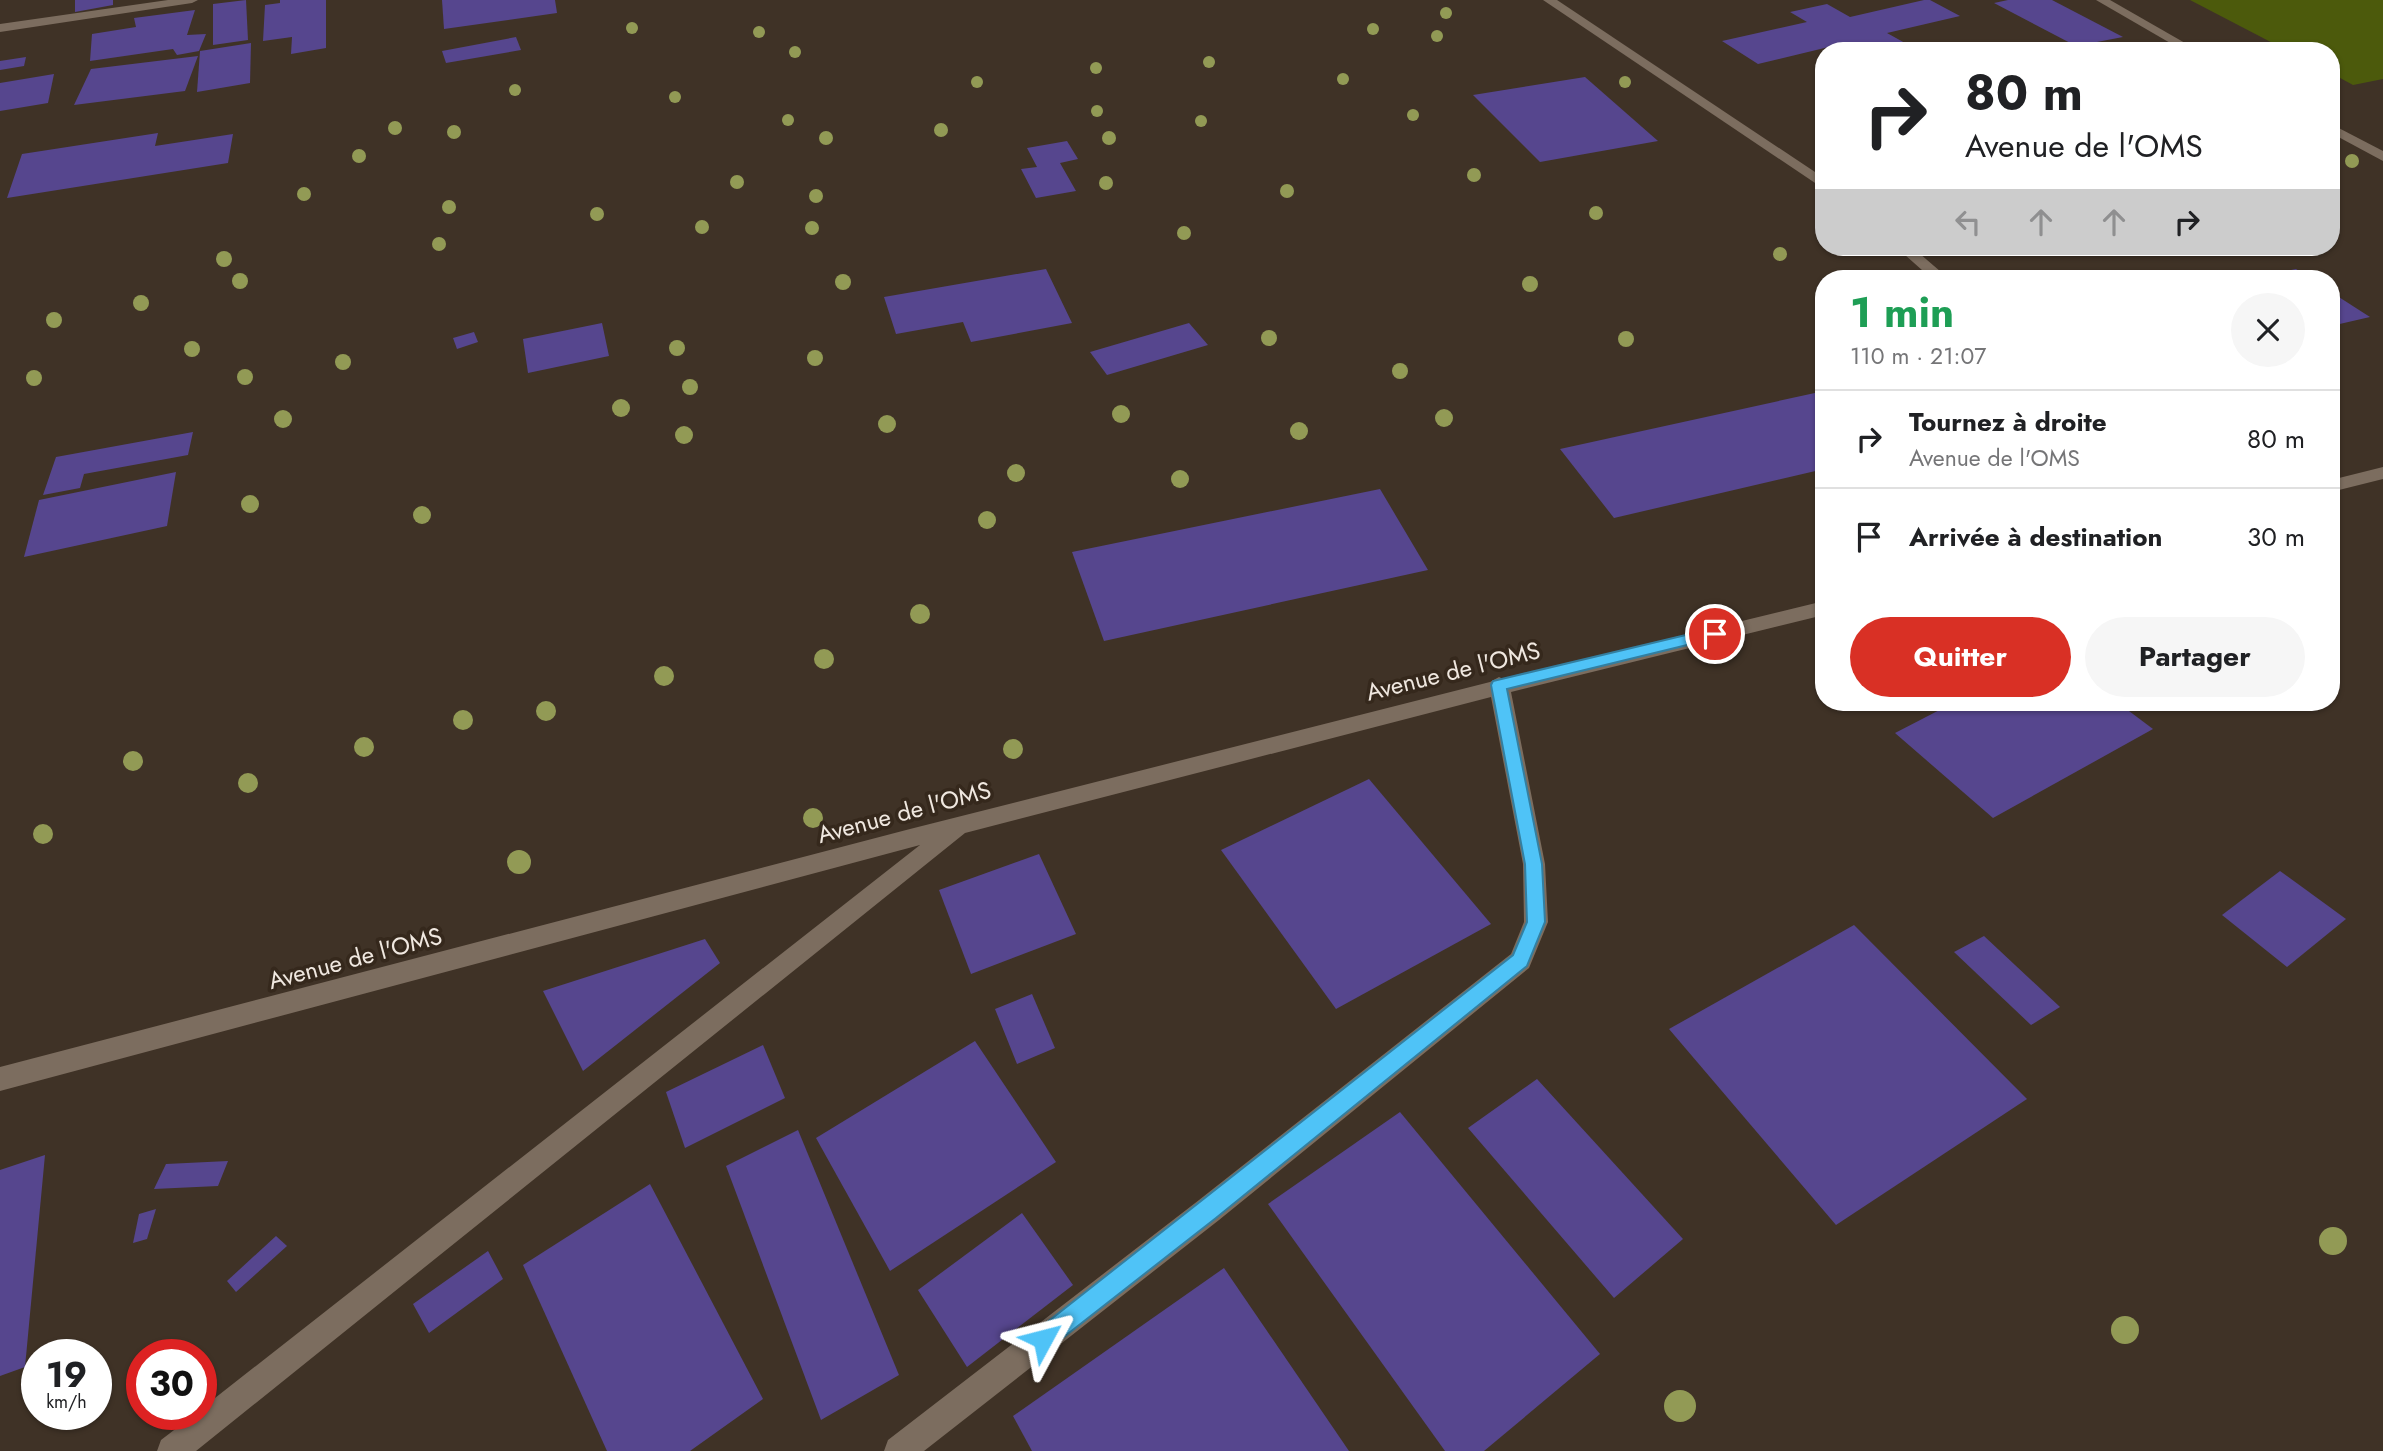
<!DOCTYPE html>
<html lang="fr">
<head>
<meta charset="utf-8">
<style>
	:root { --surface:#fff; --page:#f6f6f6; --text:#202124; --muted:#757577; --line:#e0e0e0; --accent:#d93025 }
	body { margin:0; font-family:Jost,sans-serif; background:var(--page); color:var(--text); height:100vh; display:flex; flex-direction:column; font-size:26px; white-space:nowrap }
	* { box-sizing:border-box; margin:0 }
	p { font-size:23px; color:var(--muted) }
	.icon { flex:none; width:38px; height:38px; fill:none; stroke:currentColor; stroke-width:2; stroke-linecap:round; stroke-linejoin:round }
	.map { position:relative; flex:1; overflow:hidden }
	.details { position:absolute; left:1815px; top:270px; width:525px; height:441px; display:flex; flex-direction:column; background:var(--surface); border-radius:28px; box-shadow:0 2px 5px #0004 }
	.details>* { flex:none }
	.hud { position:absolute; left:1815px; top:42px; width:525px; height:214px; border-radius:28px; box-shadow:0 2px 5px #0004; background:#fff; color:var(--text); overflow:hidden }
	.speed { position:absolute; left:21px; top:1339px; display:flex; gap:14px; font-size:35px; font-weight:700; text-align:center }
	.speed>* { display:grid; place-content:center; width:91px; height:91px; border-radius:50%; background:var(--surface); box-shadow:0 2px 5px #0004; line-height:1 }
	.speed small { font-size:18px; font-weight:400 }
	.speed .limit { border:10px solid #d22; background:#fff; color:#111 }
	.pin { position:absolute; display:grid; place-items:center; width:60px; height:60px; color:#fff; margin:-30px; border:4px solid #fff; border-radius:50%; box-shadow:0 2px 7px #0007 }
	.me { position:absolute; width:77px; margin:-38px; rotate:52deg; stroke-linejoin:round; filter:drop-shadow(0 0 5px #0008) }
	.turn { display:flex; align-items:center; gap:24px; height:147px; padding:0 35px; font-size:32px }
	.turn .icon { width:91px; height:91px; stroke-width:2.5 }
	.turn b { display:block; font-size:49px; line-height:60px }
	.lanes { display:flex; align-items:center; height:66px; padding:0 35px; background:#0003; justify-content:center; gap:35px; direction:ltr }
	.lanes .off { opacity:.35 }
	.round { display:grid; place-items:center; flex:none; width:74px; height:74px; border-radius:37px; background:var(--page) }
	.overview { display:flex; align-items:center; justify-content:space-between; height:119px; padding:0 35px }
	h1 { font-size:42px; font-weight:700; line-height:52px; color:#1e9e55 }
	.cta { display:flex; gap:14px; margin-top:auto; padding:14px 35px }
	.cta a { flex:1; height:80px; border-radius:42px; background:var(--accent); color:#fff; font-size:28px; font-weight:700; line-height:80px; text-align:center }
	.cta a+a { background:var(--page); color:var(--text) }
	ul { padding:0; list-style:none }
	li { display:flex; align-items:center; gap:21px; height:98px; padding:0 35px; border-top:2px solid var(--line) }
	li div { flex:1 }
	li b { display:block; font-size:26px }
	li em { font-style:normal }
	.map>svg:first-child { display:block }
	.green { fill:#4c5a0c }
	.building { fill:#56468e }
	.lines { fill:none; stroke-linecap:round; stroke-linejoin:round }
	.minor { fill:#7c6d5f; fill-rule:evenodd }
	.tree { fill:#929a55 }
	.route { fill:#4fc3f7; stroke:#337fa1; stroke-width:2 }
	.labels { text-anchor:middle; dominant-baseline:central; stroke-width:7; stroke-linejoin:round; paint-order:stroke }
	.street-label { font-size:24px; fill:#f0e8e0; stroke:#35281c }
</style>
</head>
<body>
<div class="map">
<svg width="2383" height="1451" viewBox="0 0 2383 1451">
	<rect width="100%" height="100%" fill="#3f3226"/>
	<polygon class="green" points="2190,0 2383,0 2383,79 2353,85 2331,73 2331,51 2288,51"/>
	<g class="building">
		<polygon points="75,0 113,0 113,5 75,12"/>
		<polygon points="246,0 248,40 213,45 213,4"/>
		<polygon points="280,0 326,0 326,48 291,54 292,37 263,41 265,5 280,3"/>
		<polygon points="442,0 555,0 557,13 444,29"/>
		<polygon points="1924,0 1930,0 1960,16 1887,33 1905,43 1871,51 1853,51 1841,44 1758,64 1722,41 1807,22 1790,12 1827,4 1850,17"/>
		<polygon points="2008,0 2052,0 2123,37 2076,46 1994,3"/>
		<polygon points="195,10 187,35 206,34 199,51 177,55 173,49 90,61 92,34 136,27 134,18"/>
		<polygon points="516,37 521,50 446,63 442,51"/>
		<polygon points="251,43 250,83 197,92 200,51"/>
		<polygon points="198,56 185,91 74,105 91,69"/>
		<polygon points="26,57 24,66 0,70 0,61"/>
		<polygon points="54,74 48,103 0,111 0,83"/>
		<polygon points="1585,77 1658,141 1540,162 1473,95"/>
		<polygon points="158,133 155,146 233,134 228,163 7,198 22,154"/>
		<polygon points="1067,141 1078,159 1060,163 1076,191 1036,198 1021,169 1037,167 1027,148"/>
		<polygon points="1046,269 1072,323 971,342 963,322 896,334 884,297"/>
		<polygon points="2296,269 2310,278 2258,278 2257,277"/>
		<polygon points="2331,292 2370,317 2331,326"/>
		<polygon points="602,323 609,356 528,373 523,339"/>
		<polygon points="1189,323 1208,345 1107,375 1090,352"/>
		<polygon points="474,332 478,342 457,349 453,338"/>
		<polygon points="1824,391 1824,469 1614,518 1560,449"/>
		<polygon points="193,432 188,455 84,474 80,488 43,495 56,457"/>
		<polygon points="176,472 167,526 24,557 39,500"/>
		<polygon points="1380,489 1428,570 1104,641 1072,552"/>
		<polygon points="1955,702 2117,702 2153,729 1993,818 1895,733"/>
		<polygon points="1369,779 1491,924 1336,1009 1221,850"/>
		<polygon points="1039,854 1076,934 971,974 939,890"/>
		<polygon points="2280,871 2346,919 2287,967 2222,915"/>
		<polygon points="1854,925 2027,1099 1836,1225 1669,1029"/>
		<polygon points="1984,936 2060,1007 2031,1025 1954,952"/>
		<polygon points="705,939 720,963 583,1071 543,991"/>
		<polygon points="1032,994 1055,1048 1017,1064 995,1009"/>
		<polygon points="975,1041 1056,1162 890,1271 816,1138"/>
		<polygon points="763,1045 785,1098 685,1148 666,1092"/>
		<polygon points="1537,1079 1683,1239 1614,1298 1468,1128"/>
		<polygon points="1400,1112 1600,1354 1484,1451 1445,1451 1268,1204"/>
		<polygon points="798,1130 899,1375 821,1420 726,1166"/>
		<polygon points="45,1155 25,1367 0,1376 0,1170"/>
		<polygon points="228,1161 218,1186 154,1189 166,1164"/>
		<polygon points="650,1184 763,1399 690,1451 607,1451 523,1265"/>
		<polygon points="156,1209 147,1239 133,1243 139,1214"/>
		<polygon points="1022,1213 1073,1285 967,1367 918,1290"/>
		<polygon points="276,1236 287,1246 236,1292 227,1281"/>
		<polygon points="488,1251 503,1279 429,1333 413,1304"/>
		<polygon points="1224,1268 1349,1451 1032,1451 1013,1416"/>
	</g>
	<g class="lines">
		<g class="minor">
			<polygon points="168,0 198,0 192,3 0,32 0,24"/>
			<polygon points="1543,0 1557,0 1824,178 1824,189"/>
			<polygon points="2096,0 2110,0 2199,51 2184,51"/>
			<polygon points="2331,124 2383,151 2383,161 2331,133"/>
			<polygon points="1896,247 1912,247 1948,278 1931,278"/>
			<polygon points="2383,467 2383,479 2331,492 2331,480"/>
			<polygon points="1824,601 1824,615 1511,692 1545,864 1548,922 1529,968 1219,1220 924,1451 884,1451 888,1440 1199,1200 1511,954 1524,922 1523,864 1491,697 965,833 196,1451 157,1451 161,1440 195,1414 201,1414 201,1409 920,845 0,1091 0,1067 910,829 1490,682 1499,677 1503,679"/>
		</g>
	</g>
	<g class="tree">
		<circle cx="1446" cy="13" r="6"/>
		<circle cx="632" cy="28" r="6"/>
		<circle cx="1373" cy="29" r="6"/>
		<circle cx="759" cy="32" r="6"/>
		<circle cx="1437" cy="36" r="6"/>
		<circle cx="795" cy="52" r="6"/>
		<circle cx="1209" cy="62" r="6"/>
		<circle cx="1096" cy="68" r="6"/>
		<circle cx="1343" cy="79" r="6"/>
		<circle cx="977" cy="82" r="6"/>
		<circle cx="1625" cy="82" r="6"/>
		<circle cx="515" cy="90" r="6"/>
		<circle cx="675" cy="97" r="6"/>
		<circle cx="1097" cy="111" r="6"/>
		<circle cx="1413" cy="115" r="6"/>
		<circle cx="788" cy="120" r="6"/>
		<circle cx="1201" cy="121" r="6"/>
		<circle cx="395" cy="128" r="7"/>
		<circle cx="941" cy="130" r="7"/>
		<circle cx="454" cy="132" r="7"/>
		<circle cx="826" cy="138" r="7"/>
		<circle cx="1109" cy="138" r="7"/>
		<circle cx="359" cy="156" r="7"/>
		<circle cx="2352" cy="161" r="7"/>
		<circle cx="1474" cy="175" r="7"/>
		<circle cx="737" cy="182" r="7"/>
		<circle cx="1106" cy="183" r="7"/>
		<circle cx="1287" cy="191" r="7"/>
		<circle cx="304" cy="194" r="7"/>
		<circle cx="816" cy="196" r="7"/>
		<circle cx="449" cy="207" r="7"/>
		<circle cx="1596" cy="213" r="7"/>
		<circle cx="597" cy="214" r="7"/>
		<circle cx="702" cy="227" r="7"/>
		<circle cx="812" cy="228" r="7"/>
		<circle cx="1184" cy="233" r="7"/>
		<circle cx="439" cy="244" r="7"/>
		<circle cx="1780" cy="254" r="7"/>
		<circle cx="224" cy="259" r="8"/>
		<circle cx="240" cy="281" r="8"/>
		<circle cx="843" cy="282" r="8"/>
		<circle cx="1530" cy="284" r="8"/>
		<circle cx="141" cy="303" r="8"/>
		<circle cx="54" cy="320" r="8"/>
		<circle cx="1269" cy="338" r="8"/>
		<circle cx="1626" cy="339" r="8"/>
		<circle cx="677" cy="348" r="8"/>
		<circle cx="192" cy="349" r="8"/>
		<circle cx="815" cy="358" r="8"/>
		<circle cx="343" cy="362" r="8"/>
		<circle cx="1400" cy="371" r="8"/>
		<circle cx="245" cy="377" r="8"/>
		<circle cx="34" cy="378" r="8"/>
		<circle cx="690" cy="387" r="8"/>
		<circle cx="621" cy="408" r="9"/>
		<circle cx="1121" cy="414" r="9"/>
		<circle cx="1444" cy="418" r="9"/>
		<circle cx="283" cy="419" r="9"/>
		<circle cx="887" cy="424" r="9"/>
		<circle cx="1299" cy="431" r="9"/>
		<circle cx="684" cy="435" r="9"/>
		<circle cx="1016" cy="473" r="9"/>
		<circle cx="1180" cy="479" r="9"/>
		<circle cx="250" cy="504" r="9"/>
		<circle cx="422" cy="515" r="9"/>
		<circle cx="987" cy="520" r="9"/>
		<circle cx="920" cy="614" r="10"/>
		<circle cx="824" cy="659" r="10"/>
		<circle cx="664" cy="676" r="10"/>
		<circle cx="546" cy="711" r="10"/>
		<circle cx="463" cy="720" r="10"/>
		<circle cx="364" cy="747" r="10"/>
		<circle cx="1013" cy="749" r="10"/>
		<circle cx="133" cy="761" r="10"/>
		<circle cx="248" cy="783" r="10"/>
		<circle cx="813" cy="818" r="10"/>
		<circle cx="43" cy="834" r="10"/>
		<circle cx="519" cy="862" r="12"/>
		<circle cx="2333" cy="1241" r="14"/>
		<circle cx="2125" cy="1330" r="14"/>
		<circle cx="1680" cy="1406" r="16"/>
	</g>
	<polygon class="route" points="1715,628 1720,630 1723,634 1720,637 1507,689 1542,864 1545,922 1527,966 1216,1218 1051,1347 1043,1350 1036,1347 1032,1339 1036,1331 1513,955 1527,922 1525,864 1491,685 1493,681"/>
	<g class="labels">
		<g class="street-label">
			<text transform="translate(1453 671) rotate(-14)">Avenue de l'OMS</text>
			<text transform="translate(904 812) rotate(-15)">Avenue de l'OMS</text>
			<text transform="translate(355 958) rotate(-15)">Avenue de l'OMS</text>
		</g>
	</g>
</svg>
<div class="speed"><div>19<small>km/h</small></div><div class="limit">30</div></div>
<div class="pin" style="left:1715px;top:634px;background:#d93025"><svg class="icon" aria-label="arrive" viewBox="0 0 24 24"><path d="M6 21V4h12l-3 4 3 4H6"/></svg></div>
<svg class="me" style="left:1043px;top:1339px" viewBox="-20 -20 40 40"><path d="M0-17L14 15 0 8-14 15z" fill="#4fc3f7" stroke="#fff" stroke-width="4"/></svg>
<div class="hud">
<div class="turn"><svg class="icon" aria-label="right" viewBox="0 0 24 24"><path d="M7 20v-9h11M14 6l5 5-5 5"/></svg><div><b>80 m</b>Avenue de l'OMS</div></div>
<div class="lanes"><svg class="icon off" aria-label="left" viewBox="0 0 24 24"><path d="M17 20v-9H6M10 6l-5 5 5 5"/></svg><svg class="icon off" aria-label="ahead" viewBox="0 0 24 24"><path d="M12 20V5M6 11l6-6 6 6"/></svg><svg class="icon off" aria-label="ahead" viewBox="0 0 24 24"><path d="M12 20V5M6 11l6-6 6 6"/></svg><svg class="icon" aria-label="right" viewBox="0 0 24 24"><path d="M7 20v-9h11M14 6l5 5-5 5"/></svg></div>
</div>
<section class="details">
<div class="overview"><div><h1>1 min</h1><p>110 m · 21:07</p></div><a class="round"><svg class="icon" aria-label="close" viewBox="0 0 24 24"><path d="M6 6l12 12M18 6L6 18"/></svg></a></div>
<ul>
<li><svg class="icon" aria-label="right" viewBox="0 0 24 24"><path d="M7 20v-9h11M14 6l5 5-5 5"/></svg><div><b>Tournez à droite</b><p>Avenue de l'OMS</p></div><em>80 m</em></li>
<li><svg class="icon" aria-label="arrive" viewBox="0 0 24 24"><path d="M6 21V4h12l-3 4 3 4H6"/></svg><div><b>Arrivée à destination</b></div><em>30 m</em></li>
</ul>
<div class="cta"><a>Quitter</a><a>Partager</a></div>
</section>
</div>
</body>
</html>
